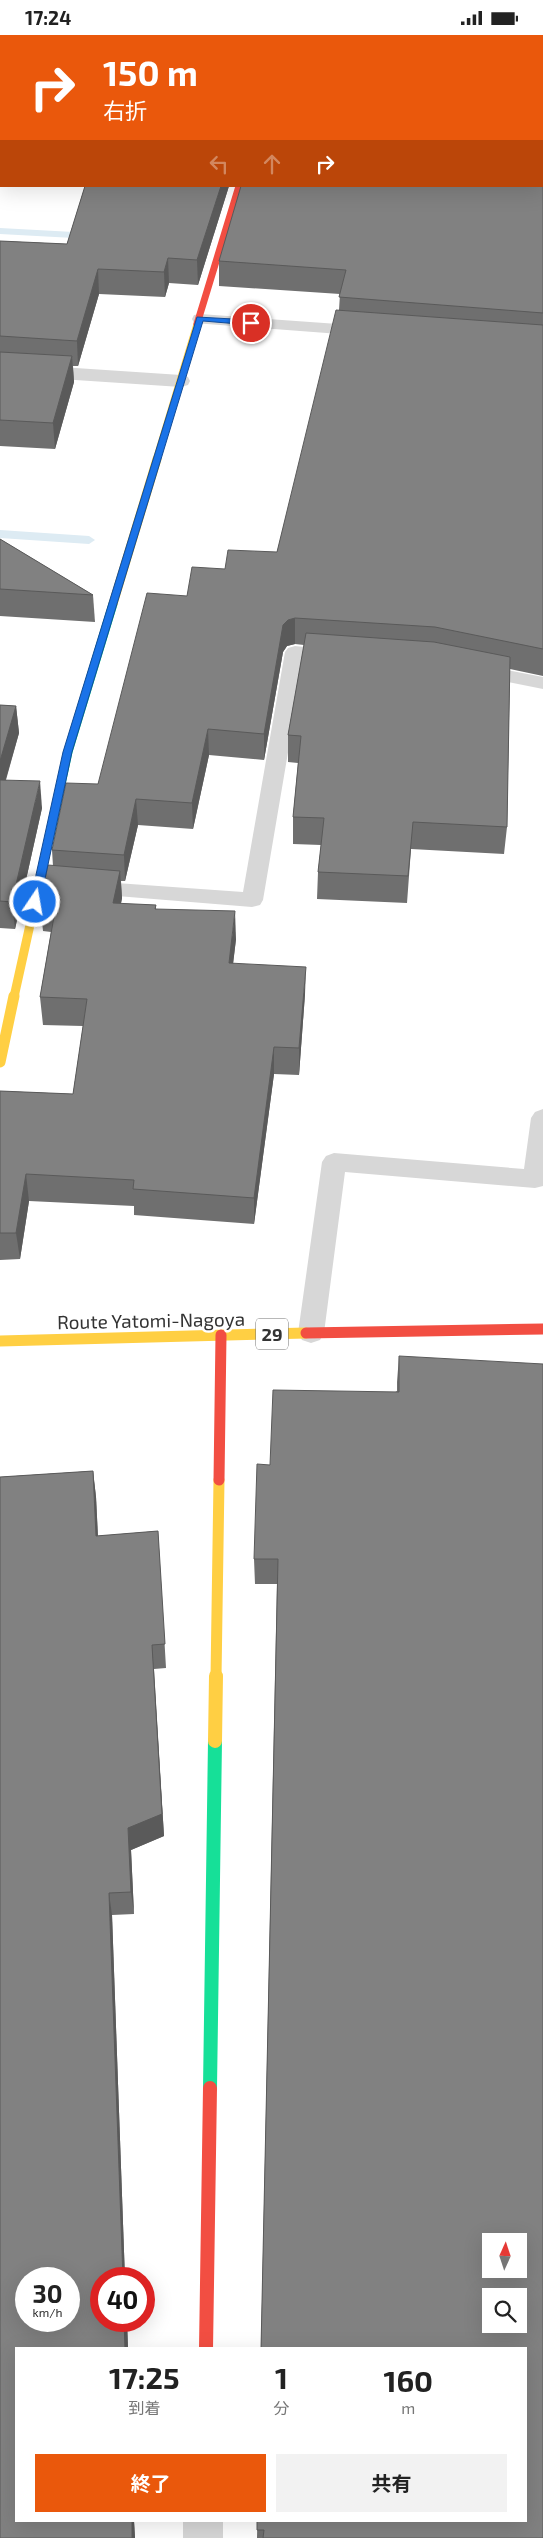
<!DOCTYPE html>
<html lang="ja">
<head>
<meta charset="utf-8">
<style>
	:root { --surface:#fff; --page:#f2f2f2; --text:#222; --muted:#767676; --accent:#ea580c }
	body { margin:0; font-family:"Exo 2","Noto Sans JP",sans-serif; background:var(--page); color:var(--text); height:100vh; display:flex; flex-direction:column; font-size:19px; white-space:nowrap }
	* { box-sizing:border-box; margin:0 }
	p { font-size:16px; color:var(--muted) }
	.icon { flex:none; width:28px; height:28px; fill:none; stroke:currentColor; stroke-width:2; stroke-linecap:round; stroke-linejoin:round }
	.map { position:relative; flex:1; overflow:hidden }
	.drawer { position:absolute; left:15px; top:2312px; width:512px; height:175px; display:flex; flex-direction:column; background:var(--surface); border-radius:0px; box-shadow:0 5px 20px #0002 }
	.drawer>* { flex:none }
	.top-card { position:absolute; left:0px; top:0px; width:544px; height:152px; box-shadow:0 5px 20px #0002; background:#ea580c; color:#fff; overflow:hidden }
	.needle { width:32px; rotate:3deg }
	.fabs { position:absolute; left:482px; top:2198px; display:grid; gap:10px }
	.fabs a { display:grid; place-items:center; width:45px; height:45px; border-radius:0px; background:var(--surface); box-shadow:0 5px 20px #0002; font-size:25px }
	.speed { position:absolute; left:15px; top:2232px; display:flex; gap:10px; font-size:25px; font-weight:700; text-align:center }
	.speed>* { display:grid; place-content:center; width:65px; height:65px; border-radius:50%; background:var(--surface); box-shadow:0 5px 20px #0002; line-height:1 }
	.speed small { font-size:12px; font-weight:400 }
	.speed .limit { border:8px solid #d22; background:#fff; color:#111 }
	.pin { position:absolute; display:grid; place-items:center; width:42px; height:42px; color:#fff; margin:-21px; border:2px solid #fff; border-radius:50%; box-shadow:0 1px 5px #0007 }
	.me { position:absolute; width:55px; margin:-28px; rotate:12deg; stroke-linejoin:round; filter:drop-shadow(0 0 4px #0008) }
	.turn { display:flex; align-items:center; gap:18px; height:105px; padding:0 20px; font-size:22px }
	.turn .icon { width:65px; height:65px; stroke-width:2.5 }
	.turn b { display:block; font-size:35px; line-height:42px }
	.lanes { display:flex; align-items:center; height:48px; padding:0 20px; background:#0003; justify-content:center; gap:25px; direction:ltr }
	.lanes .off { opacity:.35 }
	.eta { display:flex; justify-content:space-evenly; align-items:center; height:85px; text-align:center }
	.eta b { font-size:30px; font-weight:700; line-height:35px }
	.action { display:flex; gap:10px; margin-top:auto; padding:10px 20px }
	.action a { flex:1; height:58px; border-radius:0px; background:var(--accent); color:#fff; font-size:20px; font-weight:700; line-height:58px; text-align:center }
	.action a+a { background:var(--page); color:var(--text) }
	.status { display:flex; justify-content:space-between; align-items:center; height:35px; padding:0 25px; background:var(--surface); direction:ltr }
	.status svg { height:14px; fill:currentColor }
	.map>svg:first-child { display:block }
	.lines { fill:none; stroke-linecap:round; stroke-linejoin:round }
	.stream { fill:#ddebf3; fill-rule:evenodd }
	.lane { fill:#d7d7d7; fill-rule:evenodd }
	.street { fill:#d7d7d7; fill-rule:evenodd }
	.fast-far1 { stroke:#16e098; stroke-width:9 }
	.fast { stroke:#16e098; stroke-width:14 }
	.slow-far3 { stroke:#ffcf43; stroke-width:7 }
	.slow-far2 { stroke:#ffcf43; stroke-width:9 }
	.slow-far1 { stroke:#ffcf43; stroke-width:11 }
	.slow { stroke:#ffcf43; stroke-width:14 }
	.jam-far2 { stroke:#f24e42; stroke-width:7 }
	.jam-far1 { stroke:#f24e42; stroke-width:11 }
	.jam { stroke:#f24e42; stroke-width:14 }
	.wall { fill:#6f6f6f; fill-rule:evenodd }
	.shaded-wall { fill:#5a5a5a }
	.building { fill:#818181; stroke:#5a5a5a; fill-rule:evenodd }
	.route { fill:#1a73e8; stroke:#114b97 }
	.labels { text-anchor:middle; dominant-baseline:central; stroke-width:5; stroke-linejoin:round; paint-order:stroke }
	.shield { fill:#fff; stroke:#707070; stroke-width:1 }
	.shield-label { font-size:18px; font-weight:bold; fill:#333 }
	.street-label { font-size:19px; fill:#333; stroke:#fff }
</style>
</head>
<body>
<div class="status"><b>17:24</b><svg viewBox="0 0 49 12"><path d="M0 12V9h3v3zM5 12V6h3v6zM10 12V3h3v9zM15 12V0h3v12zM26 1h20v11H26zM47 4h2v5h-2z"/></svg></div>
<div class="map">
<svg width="543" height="2503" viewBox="0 0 543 2503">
	<rect width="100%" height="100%" fill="#fff"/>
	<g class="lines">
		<g class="stream">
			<polygon points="0,193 92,198 98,201 92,204 0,199"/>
			<polygon points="0,495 89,501 95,505 89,509 0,503"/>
		</g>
		<g class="lane">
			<polygon points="200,279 366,291 374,296 366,301 194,288 192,284 194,280"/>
			<polygon points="295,611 344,616 347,620 344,624 337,626 304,623 263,865 260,870 252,872 80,858 77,853 80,848 88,846 243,857 285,617 288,613"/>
			<polygon points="476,629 543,642 543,654 469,639 466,635 469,631"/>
			<polygon points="543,1074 543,1151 535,1153 345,1137 324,1298 320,1305 311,1308 302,1305 298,1298 322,1127 326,1121 334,1118 524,1134 531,1083 535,1077"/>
		</g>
		<g class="street">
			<rect x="0" y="73" width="1" height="10"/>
			<polygon points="0,328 181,340 188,342 190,346 188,350 181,352 0,340"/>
			<rect x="183" y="2486" width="40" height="17"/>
		</g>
		<polyline class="fast-far1" points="49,804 68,717 113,569"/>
		<polyline class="fast" points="210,2053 215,1706"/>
		<polyline class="slow-far3" points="156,425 197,289"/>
		<g class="slow-far2">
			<polyline points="113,569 157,424"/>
			<polyline points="14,962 49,804"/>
		</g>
		<g class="slow-far1">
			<polyline points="0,1027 14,961"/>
			<polyline points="0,1306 306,1298"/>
			<polyline points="216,1643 219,1445"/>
		</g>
		<polyline class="slow" points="215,1706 216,1641"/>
		<polyline class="jam-far2" points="197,289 239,151"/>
		<g class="jam-far1">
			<polyline points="306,1298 543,1294"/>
			<polyline points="219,1445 221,1300"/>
		</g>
		<polyline class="jam" points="206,2314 210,2053"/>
	</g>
	<g class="wall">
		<polygon points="48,0 232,0 231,1"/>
		<polygon points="543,0 543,641 510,634 507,792 504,819 411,814 407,868 317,864 318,837 321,810 293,809 293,782 298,728 288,727 288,700 304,610 295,609 287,611 283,617 264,725 209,720 193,794 138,790 125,846 121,846 122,863 121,869 156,870 156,874 236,904 233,928 305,959 299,1040 274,1039 254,1189 134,1180 134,1171 29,1166 20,1224 0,1225 0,1056 73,1059 83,991 43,990 40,962 51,897 43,896 40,869 53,831 52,815 98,749 187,561 225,534 277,517 339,275 340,259 219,251 219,226"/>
		<polygon points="85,151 229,151 198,250 169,248 165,262 99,259 78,331 73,331 74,347 55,414 0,411 0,206 67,209"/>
		<polygon points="0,504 93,560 95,587 0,581"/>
		<polygon points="0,670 16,671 19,698 6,745 42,773 15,894 0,893"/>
		<polygon points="399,1321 543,2503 257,2503 277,1549 255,1549 254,1524 270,1430 397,1356 397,1347"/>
		<path d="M93 1436 96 1462 98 1501 158 1496 166 1633 154 1634 164 1801 131 1815 134 1879 112 1880 125 2244H101V2286H127L128 2314H16V2486H134L135 2503H0V1442ZM26 2244H69V2286H26Z"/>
	</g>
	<g class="shaded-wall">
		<polygon points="134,0 142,0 141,1 133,1"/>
		<polygon points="221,151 229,151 198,250 197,225"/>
		<polygon points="168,223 169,248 165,262 164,237"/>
		<polygon points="98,234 99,259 78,331 77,306"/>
		<polygon points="72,321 74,347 55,414 53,388"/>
		<polygon points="295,583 295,609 287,611 283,617 264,725 264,699 283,590 288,585"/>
		<polygon points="16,671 19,698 0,764 0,726"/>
		<polygon points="208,694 209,720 193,794 192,768"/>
		<polygon points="40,746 42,773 15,894 12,867"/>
		<polygon points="136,764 138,790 125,846 124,820"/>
		<polygon points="120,836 122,863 115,896 113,868"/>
		<polygon points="235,876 236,904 230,955 229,928"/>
		<polygon points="306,932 305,959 299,1040 299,1013"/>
		<polygon points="274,1012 274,1039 254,1189 254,1163"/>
		<polygon points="26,1139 29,1166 20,1224 16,1198"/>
		<polygon points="93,1436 96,1462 99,1526 96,1501"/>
		<polygon points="152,1610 164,1801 131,1815 134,1879 131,1857 128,1793"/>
		<polygon points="109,1858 112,1880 125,2244 123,2244"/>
		<polygon points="124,2286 127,2286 128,2314 125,2314"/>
		<polygon points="132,2486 134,2486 135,2503 132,2503"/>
	</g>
	<g class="building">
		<polygon points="48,0 134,0 133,1 48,1"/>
		<polygon points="330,0 543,0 543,278 339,262 346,235 219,226 241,151 542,151 542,1 330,1"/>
		<polygon points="85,151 221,151 197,225 168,223 164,237 98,234 77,306 0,301 0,206 67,209"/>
		<polygon points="336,275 543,290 543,614 435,592 295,583 288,585 283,590 264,699 208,694 192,768 136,764 124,820 52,815 66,748 98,749 147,558 187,561 192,532 225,534 228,515 277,517"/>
		<polygon points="0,317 72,321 53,388 0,385"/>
		<polygon points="0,504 93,560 0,554"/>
		<polygon points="306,598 434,607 510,622 507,792 413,787 408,841 318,837 324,783 293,782 301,701 288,700"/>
		<polygon points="0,670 16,671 0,726"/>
		<polygon points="0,745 40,746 12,867 0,866"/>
		<polygon points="48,830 120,836 113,868 156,870 155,874 235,876 229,928 306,932 299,1013 274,1012 254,1163 133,1154 134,1145 26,1139 16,1198 0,1198 0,1056 73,1059 87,964 40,962 56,870 40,869"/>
		<path d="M399 1321 543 1329V2503H263L264 2495H257V2486H526V2314H261L278 1524H254L257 1429 270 1430 273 1355 399 1357ZM491 2206H519V2234H491ZM491 2261H519V2289H491Z"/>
		<path d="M93 1436 96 1501 158 1496 165 1609 152 1610 162 1779 128 1793 131 1857 109 1858 123 2244H101V2286H124L125 2314H16V2486H132V2503H0V1442ZM26 2244H69V2286H26Z"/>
	</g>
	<polygon class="route" points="197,282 251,285 255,288 251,290 203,286 72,717 40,867 35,870 31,869 30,867 63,717"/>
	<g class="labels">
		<rect class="shield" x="256" y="1283.5" width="32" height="31" rx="4"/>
		<g class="shield-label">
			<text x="272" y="1299">29</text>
		</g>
		<g class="street-label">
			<text transform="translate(151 1285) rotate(-1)">Route Yatomi-Nagoya</text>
		</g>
	</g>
</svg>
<div class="fabs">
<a><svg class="needle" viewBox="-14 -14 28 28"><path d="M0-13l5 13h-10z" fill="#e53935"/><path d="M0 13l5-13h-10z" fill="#767676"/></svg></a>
<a><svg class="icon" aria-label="search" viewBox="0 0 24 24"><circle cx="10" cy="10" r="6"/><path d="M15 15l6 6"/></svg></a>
</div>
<div class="speed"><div>30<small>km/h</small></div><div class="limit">40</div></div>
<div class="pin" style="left:251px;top:288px;background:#d93025"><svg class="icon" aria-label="arrive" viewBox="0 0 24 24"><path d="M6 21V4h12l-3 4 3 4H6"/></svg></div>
<svg class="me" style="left:35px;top:867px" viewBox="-20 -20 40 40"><circle r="17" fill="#1a73e8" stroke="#fff" stroke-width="3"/><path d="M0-11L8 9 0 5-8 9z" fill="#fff"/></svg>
<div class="top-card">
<div class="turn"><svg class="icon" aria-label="right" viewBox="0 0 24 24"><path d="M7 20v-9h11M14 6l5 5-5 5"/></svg><div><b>150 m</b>右折</div></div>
<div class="lanes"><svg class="icon off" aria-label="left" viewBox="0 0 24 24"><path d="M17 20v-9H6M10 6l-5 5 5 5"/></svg><svg class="icon off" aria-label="ahead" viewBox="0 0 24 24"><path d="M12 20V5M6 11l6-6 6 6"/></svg><svg class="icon" aria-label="right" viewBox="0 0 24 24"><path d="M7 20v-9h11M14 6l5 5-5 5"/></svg></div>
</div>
<section class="drawer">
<div class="eta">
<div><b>17:25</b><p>到着</p></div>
<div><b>1</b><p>分</p></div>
<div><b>160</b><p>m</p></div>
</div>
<div class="action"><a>終了</a><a>共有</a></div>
</section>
</div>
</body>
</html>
